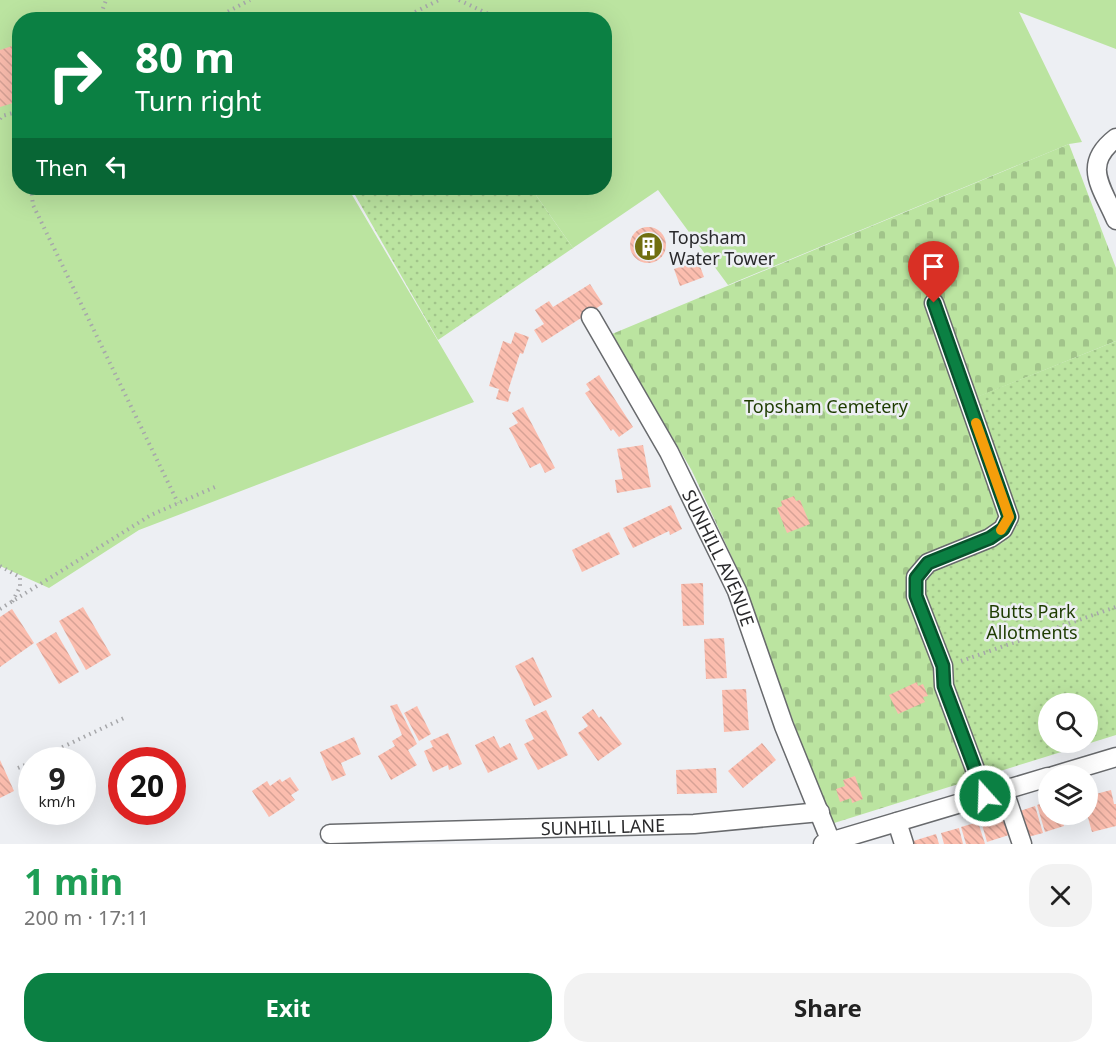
<!DOCTYPE html>
<html lang="en">
<head>
<meta charset="utf-8">
<style>
	:root { --surface:#fff; --page:#f2f2f2; --text:#222; --muted:#767676; --accent:#0b8043 }
	body { margin:0; font-family:"Noto Sans",sans-serif; background:var(--page); color:var(--text); height:100vh; display:flex; flex-direction:column; font-size:22px; white-space:nowrap }
	* { box-sizing:border-box; margin:0 }
	p { font-size:20px; color:var(--muted) }
	.icon { flex:none; width:33px; height:33px; fill:none; stroke:currentColor; stroke-width:2; stroke-linecap:round; stroke-linejoin:round }
	.map { position:relative; height:844px; overflow:hidden }
	.side { display:flex; flex-direction:column; background:var(--surface); flex:1 }
	.side>* { flex:none }
	.banner { position:absolute; left:12px; top:12px; width:600px; height:183px; border-radius:24px; box-shadow:0 6px 24px #0002; background:#0b8043; color:#fff; overflow:hidden }
	.fabs { position:absolute; left:1038px; top:693px; display:grid; gap:12px }
	.fabs a { display:grid; place-items:center; width:60px; height:60px; border-radius:50%; background:var(--surface); box-shadow:0 6px 24px #0002; font-size:30px }
	.speed { position:absolute; left:18px; top:747px; display:flex; gap:12px; font-size:30px; font-weight:700; text-align:center }
	.speed>* { display:grid; place-content:center; width:78px; height:78px; border-radius:50%; background:var(--surface); box-shadow:0 6px 24px #0002; line-height:1 }
	.speed small { font-size:15px; font-weight:400 }
	.speed .limit { border:9px solid #d22; background:#fff; color:#111 }
	.pin { position:absolute; display:grid; place-items:center; width:51px; height:51px; color:#fff; margin:-62px -26px; border-radius:50% 50% 50% 0; rotate:-45deg; box-shadow:0 0 6px #0007 }
	.pin .icon { rotate:45deg }
	.me { position:absolute; width:66px; margin:-33px; rotate:340deg; stroke-linejoin:round; filter:drop-shadow(0 0 4px #0008) }
	.turn { display:flex; align-items:center; gap:21px; height:126px; padding:0 24px; font-size:27px }
	.turn .icon { width:78px; height:78px; stroke-width:2.5 }
	.turn b { display:block; font-size:42px; line-height:51px }
	.then { display:flex; align-items:center; height:57px; padding:0 24px; background:#0003; gap:12px; font-size:22px }
	.round { display:grid; place-items:center; flex:none; width:63px; height:63px; border-radius:24px; background:var(--page) }
	.headline { display:flex; align-items:center; justify-content:space-between; height:102px; padding:0 24px }
	h1 { font-size:36px; font-weight:700; line-height:45px; color:#1e9e55 }
	.button { display:flex; gap:12px; margin-top:auto; padding:12px 24px }
	.button a { flex:1; height:69px; border-radius:24px; background:var(--accent); color:#fff; font-size:24px; font-weight:700; line-height:69px; text-align:center }
	.button a+a { background:var(--page); color:var(--text) }
	.map>svg:first-child { display:block }
	.grass { fill:#bbe4a0 }
	.cemetery { fill:url(#cemetery-stones) }
	.park { fill:url(#park-dots); fill-rule:evenodd }
	.building { fill:url(#building-back-hatch) }
	.lines { fill:none; stroke-linecap:round; stroke-linejoin:round }
	.minor-casing { stroke:#686a6d; stroke-width:21 }
	.path { stroke:#a6a7aa; stroke-width:4; stroke-dasharray:1.5 4.5; stroke-linecap:butt }
	.minor { stroke:#fff; stroke-width:18 }
	.route-casing { stroke:#07532c; stroke-width:15 }
	.route { stroke:#0b8043; stroke-width:10 }
	.slow { stroke:#f59e0b; stroke-width:10 }
	.labels { text-anchor:middle; dominant-baseline:central; stroke-width:5; stroke-linejoin:round; paint-order:stroke }
	.poi-label { font-size:18px; fill:#29292b; stroke:#edeff3; text-anchor:start }
	.park-label { font-size:18px; fill:#1e3c00; stroke:#edeff3 }
	.street-label { font-size:18px; fill:#29292b; stroke:#edeff3 }
</style>
</head>
<body>
<div class="map">
<svg width="1116" height="844" viewBox="0 0 1116 844">
	<defs>
		<pattern id="cemetery-stones" width="16" height="16" patternUnits="userSpaceOnUse" patternTransform="scale(1.5)"><rect width="16" height="16" fill="#bbe4a0"/><path d="M2 7V4a2 2 0 0 1 4 0v3zM10 15v-3a2 2 0 0 1 4 0v3z" fill="#a1c48a"/></pattern>
		<pattern id="park-dots" width="8" height="8" patternUnits="userSpaceOnUse" patternTransform="scale(1.5)"><rect width="8" height="8" fill="#bbe4a0"/><path d="M2 2h.1M6 6h.1" fill="none" stroke="#a1c48a" stroke-width="1.8" stroke-linecap="round"/></pattern>
		<pattern id="building-back-hatch" width="6" height="6" patternUnits="userSpaceOnUse" patternTransform="scale(1.5)"><rect width="6" height="6" fill="#fbbdae"/><path d="M-1 5l2 2M0 0l6 6M5-1l2 2" fill="none" stroke="#d7a296"/></pattern>
	</defs>
	<rect width="100%" height="100%" fill="#edeff3"/>
	<polygon class="grass" points="0,0 1116,0 1116,49 1019,12 1082,142 1069,144 728,285 658,190 573,248 531,188 604,188 604,20 20,20 20,188 348,188 474,402 139,530 49,588 0,566"/>
	<polygon class="cemetery" points="1069,144 1116,268 1116,341 975,398 1020,521 1007,541 935,569 928,600 952,663 951,684 984,776 831,824 737,568 692,471 612,334"/>
	<g class="park">
		<polygon points="351,188 531,188 573,248 438,340"/>
		<path d="M1116 341V735L984 776 951 684 952 662 928 600 925 579 935 569 1007 541 1020 521 974 398ZM1048 704H1088V742H1048Z"/>
	</g>
	<g class="building">
		<polygon points="15,45 20,61 20,101 0,107 0,50"/>
		<circle cx="648" cy="245" r="18"/>
		<polygon points="698,261 704,277 680,286 674,269"/>
		<polygon points="590,284 603,304 542,343 534,330 544,324 535,310 549,301 553,307"/>
		<polygon points="515,332 529,337 523,354 520,353 508,391 511,392 508,402 496,399 499,389 489,386 503,341 511,344"/>
		<polygon points="599,375 633,427 619,437 613,429 611,431 585,393 590,390 586,384"/>
		<polygon points="523,407 555,468 545,473 540,463 530,468 509,428 518,423 512,413"/>
		<polygon points="643,445 651,487 617,493 615,480 623,479 617,449"/>
		<polygon points="794,496 796,501 800,500 810,524 787,533 777,508 782,506 781,501"/>
		<polygon points="671,505 682,529 670,535 669,531 633,548 623,528"/>
		<polygon points="609,532 620,554 582,572 572,550"/>
		<polygon points="703,583 704,625 683,626 681,584"/>
		<polygon points="83,607 111,655 86,670 59,621"/>
		<polygon points="12,609 34,643 0,667 0,617"/>
		<polygon points="56,632 79,672 59,684 36,644"/>
		<polygon points="724,638 727,678 706,679 704,639"/>
		<polygon points="533,657 552,697 534,706 515,666"/>
		<polygon points="917,682 918,686 923,684 928,696 923,697 925,702 898,714 889,695"/>
		<polygon points="746,689 749,730 724,732 722,690"/>
		<polygon points="397,704 417,744 408,750 417,765 391,780 378,756 395,746 392,741 402,735 390,706"/>
		<polygon points="417,706 431,734 419,741 404,713"/>
		<polygon points="593,709 599,718 601,716 622,744 598,761 578,733 588,726 582,717"/>
		<polygon points="546,710 568,755 538,770 524,744 534,739 525,720"/>
		<polygon points="448,733 462,764 449,770 448,765 433,772 424,751 433,747 430,741"/>
		<polygon points="494,736 500,748 510,743 518,759 488,773 475,745"/>
		<polygon points="354,737 361,754 341,763 346,775 332,781 320,752"/>
		<polygon points="762,743 776,760 743,788 728,771"/>
		<polygon points="0,760 14,791 0,798"/>
		<polygon points="716,768 717,793 677,794 676,770"/>
		<polygon points="855,776 863,799 852,803 851,798 840,802 836,789 845,786 843,780"/>
		<polygon points="290,777 299,790 291,795 295,800 269,817 252,791 267,781 270,786 280,779 282,782"/>
		<polygon points="1111,790 1114,804 1116,804 1116,826 1092,832 1087,814 1088,796"/>
		<polygon points="1048,801 1048,814 1060,814 1064,826 1045,832 1037,805"/>
		<polygon points="1035,806 1043,833 1024,838 1017,812"/>
		<polygon points="1006,814 1012,834 987,842 981,821"/>
		<polygon points="978,822 985,844 966,844 961,827"/>
		<polygon points="959,828 963,844 944,844 941,833"/>
		<polygon points="936,834 939,844 911,844 910,842"/>
	</g>
	<g class="lines">
		<defs>
			<g id="minor">
				<path d="M1116 138C1081 165 1102 187 1116 220"/>
				<polyline points="934,303 1009,517 1003,529 990,538 928,563 916,577 916,596 943,666 944,686 985,796"/>
				<path id="s1" d="M591 317 669 452 737 591 784 726 831 842"/>
				<polyline points="1053,776 1116,757"/>
				<polyline points="1004,791 1022,844"/>
				<polyline points="897,822 904,844"/>
				<path id="s2" d="M330 834 694 824 820 812"/>
				<polyline points="823,844 1048,777"/>
			</g>
		</defs>
		<use href="#minor" class="minor-casing"/>
		<g class="path">
			<polyline points="459,0 501,20"/>
			<polyline points="99,20 106,0"/>
			<polyline points="212,20 250,0"/>
			<polyline points="399,20 439,0"/>
			<polyline points="0,119 2,116 20,111"/>
			<polyline points="31,188 33,205 178,503"/>
			<polyline points="0,566 20,577 20,587 12,602"/>
			<polyline points="0,609 151,515 215,487"/>
			<polyline points="961,661 1116,607"/>
			<polyline points="35,760 124,718"/>
			<polyline points="18,768 32,762"/>
		</g>
		<use href="#minor" class="minor"/>
	</g>
	<g class="lines">
		<defs>
			<polyline id="route" points="934,303 1009,517 1003,529 990,538 928,563 916,578 916,596 943,666 944,686 985,796"/>
		</defs>
		<use href="#route" class="route-casing"/>
		<use href="#route" class="route"/>
		<polyline class="slow" points="976,423 1009,517 1001,530"/>
	</g>
	<defs>
		<symbol id="building-disc" viewBox="-11 -11 22 22"><circle r="9.5" fill="#716f10" stroke="#edeff3"/><path d="M-4-6H4V6H1V3H-1V6H-4ZM-2.5-4.3h1.7v1.8h-1.7ZM.8-4.3h1.7v1.8H.8ZM-2.5-1h1.7V.8h-1.7ZM.8-1h1.7V.8H.8Z" fill="#fff"/></symbol>
	</defs>
	<g fill-rule="evenodd">
		<use href="#building-disc" x="632" y="230" width="33" height="33"/>
	</g>
	<g class="labels">
		<g class="poi-label">
			<text x="669" y="237">Topsham<tspan x="669" dy="21">Water Tower</tspan></text>
		</g>
		<g class="park-label">
			<text x="826" y="406">Topsham Cemetery</text>
			<text x="1032" y="611">Butts Park<tspan x="1032" dy="21">Allotments</tspan></text>
		</g>
		<g class="street-label">
			<text stroke="none"><textPath href="#s1" startOffset="273">SUNHILL AVENUE</textPath></text>
			<text stroke="none"><textPath href="#s2" startOffset="273">SUNHILL LANE</textPath></text>
		</g>
	</g>
</svg>
<div class="fabs">
<a><svg class="icon" aria-label="search" viewBox="0 0 24 24"><circle cx="10" cy="10" r="6"/><path d="M15 15l6 6"/></svg></a>
<a><svg class="icon" aria-label="layers" viewBox="0 0 24 24"><path d="M12 4l9 5-9 5-9-5zM3 14l9 5 9-5"/></svg></a>
</div>
<div class="speed"><div>9<small>km/h</small></div><div class="limit">20</div></div>
<div class="pin" style="left:934px;top:303px;background:#d93025"><svg class="icon" aria-label="arrive" viewBox="0 0 24 24"><path d="M6 21V4h12l-3 4 3 4H6"/></svg></div>
<svg class="me" style="left:985px;top:796px" viewBox="-20 -20 40 40"><circle r="17" fill="#0b8043" stroke="#fff" stroke-width="3"/><path d="M0-11L8 9 0 5-8 9z" fill="#fff"/></svg>
<div class="banner">
<div class="turn"><svg class="icon" aria-label="right" viewBox="0 0 24 24"><path d="M7 20v-9h11M14 6l5 5-5 5"/></svg><div><b>80 m</b>Turn right</div></div>
<div class="then">Then<svg class="icon" aria-label="left" viewBox="0 0 24 24"><path d="M17 20v-9H6M10 6l-5 5 5 5"/></svg></div>
</div>
</div>
<section class="side">
<div class="headline"><div><h1>1 min</h1><p>200 m · 17:11</p></div><a class="round"><svg class="icon" aria-label="close" viewBox="0 0 24 24"><path d="M6 6l12 12M18 6L6 18"/></svg></a></div>
<div class="button"><a>Exit</a><a>Share</a></div>
</section>
</body>
</html>
